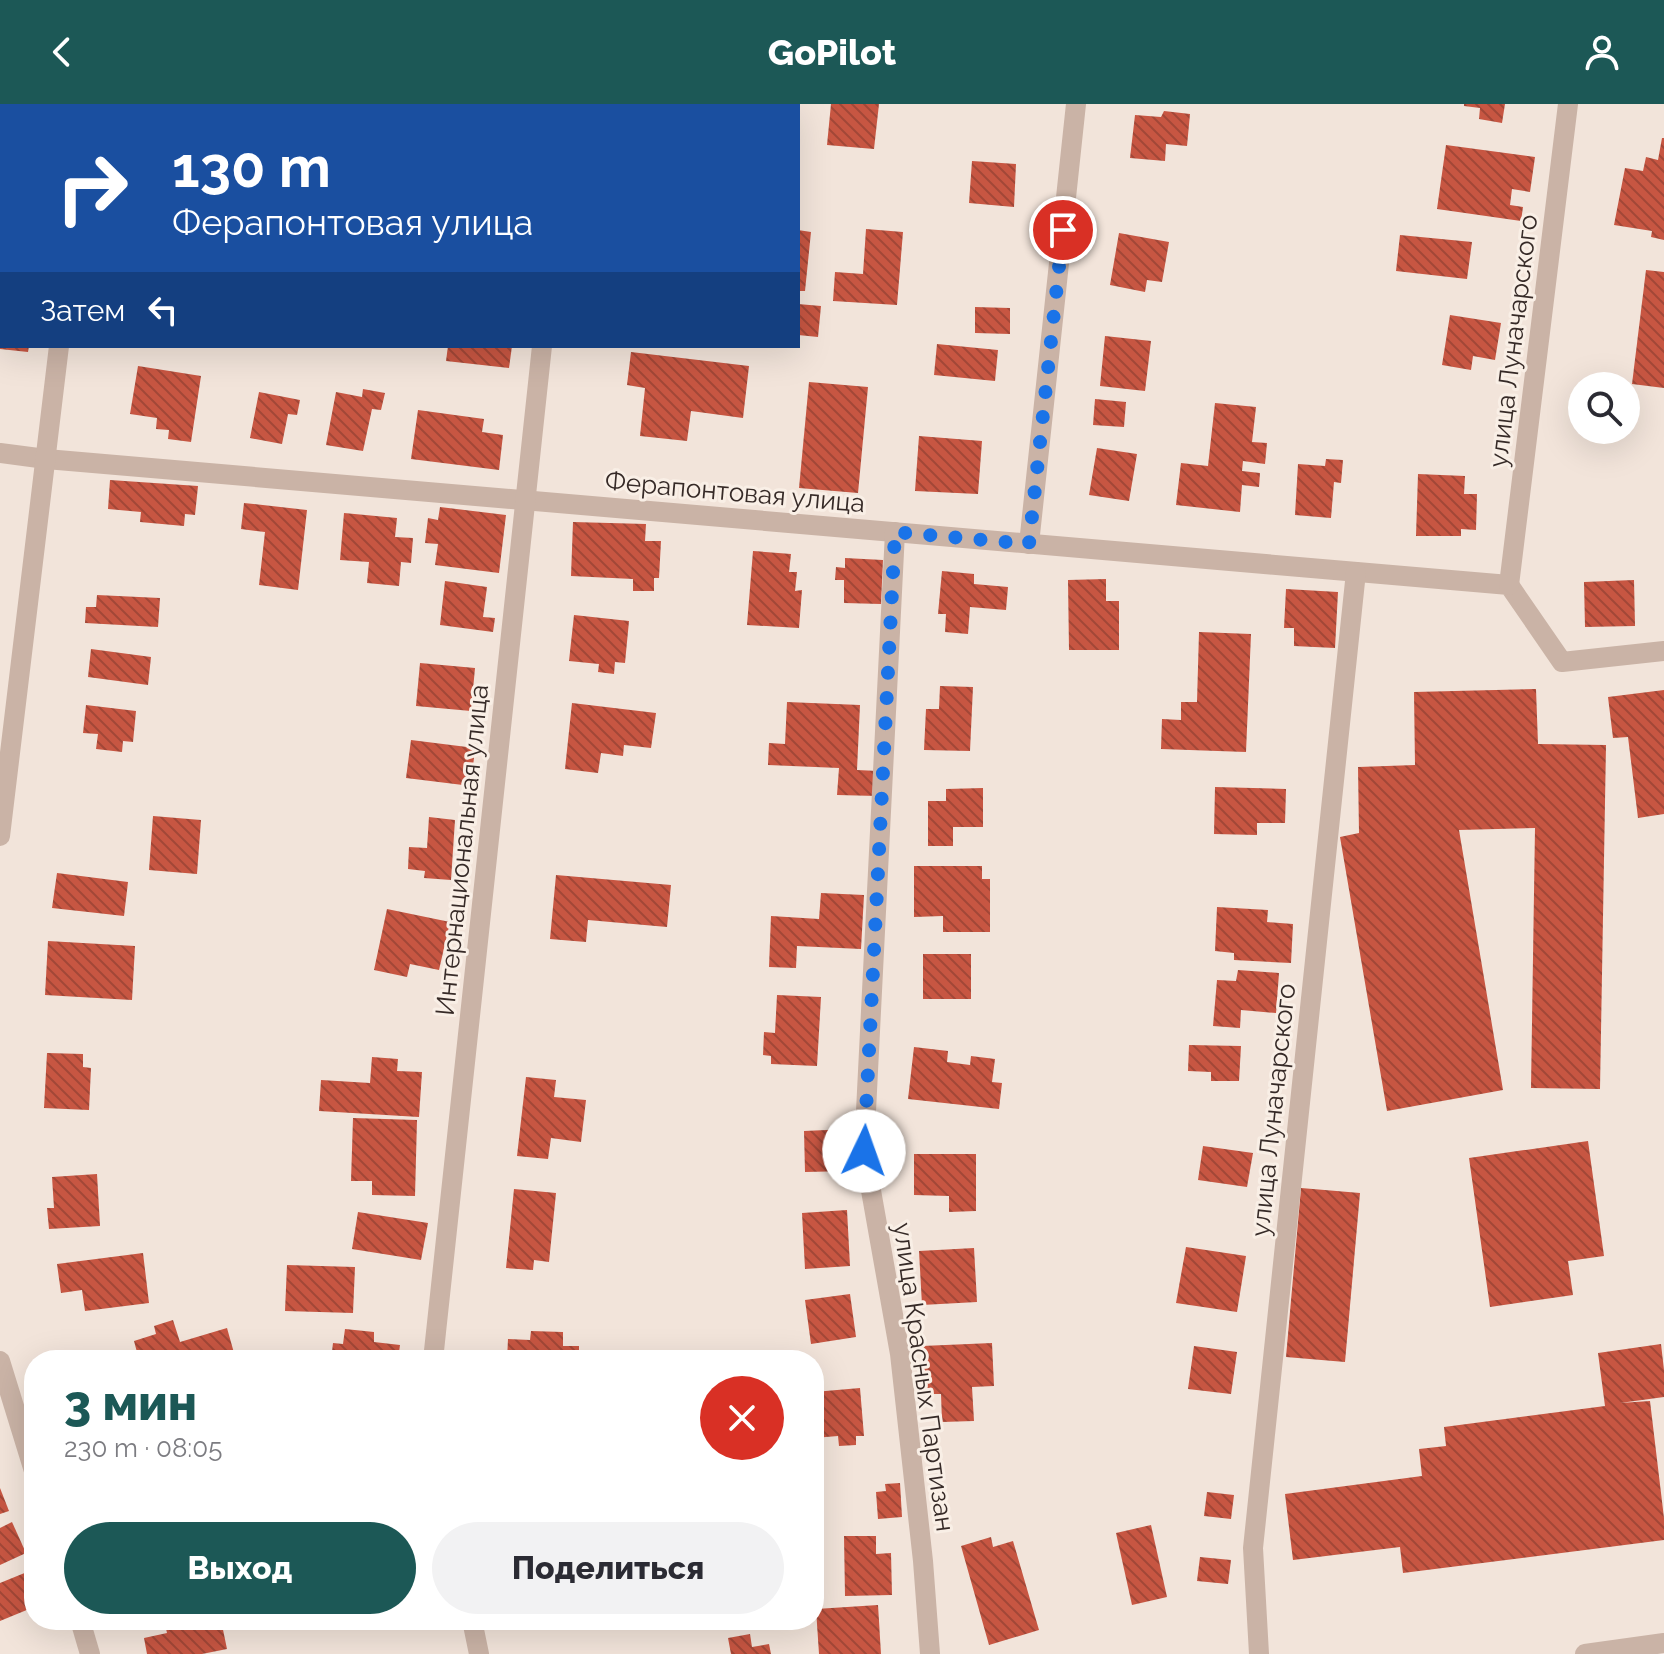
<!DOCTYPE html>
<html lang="ru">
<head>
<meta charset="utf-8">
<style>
	:root { --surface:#fff; --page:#f2f2f3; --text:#2b2b33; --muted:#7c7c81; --accent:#1c5856 }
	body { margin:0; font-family:Raleway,sans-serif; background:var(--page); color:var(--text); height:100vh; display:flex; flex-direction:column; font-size:30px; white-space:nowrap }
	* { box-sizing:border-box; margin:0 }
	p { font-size:26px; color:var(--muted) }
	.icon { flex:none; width:44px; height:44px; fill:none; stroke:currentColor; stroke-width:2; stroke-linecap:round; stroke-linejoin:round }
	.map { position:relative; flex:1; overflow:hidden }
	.sheet { position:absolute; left:24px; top:1246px; width:800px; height:280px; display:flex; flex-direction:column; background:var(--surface); border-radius:32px; box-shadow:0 8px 32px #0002 }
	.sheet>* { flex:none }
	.hud { position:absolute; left:0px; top:0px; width:800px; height:244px; box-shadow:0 8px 32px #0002; background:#1a4fa0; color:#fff; overflow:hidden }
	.buttons { position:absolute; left:1568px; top:268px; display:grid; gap:16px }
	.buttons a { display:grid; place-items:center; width:72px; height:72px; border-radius:50%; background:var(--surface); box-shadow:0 8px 32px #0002; font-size:40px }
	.pin { position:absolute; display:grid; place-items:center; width:68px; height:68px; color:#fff; margin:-34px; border:4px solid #fff; border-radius:50%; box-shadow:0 2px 8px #0007 }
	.me { position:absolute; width:88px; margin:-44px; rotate:3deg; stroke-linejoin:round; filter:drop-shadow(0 0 6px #0008) }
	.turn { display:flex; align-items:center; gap:28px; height:168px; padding:0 40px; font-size:36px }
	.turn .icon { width:104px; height:104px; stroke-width:2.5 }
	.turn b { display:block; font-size:56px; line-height:68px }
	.then { display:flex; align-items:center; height:76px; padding:0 40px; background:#0003; gap:16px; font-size:30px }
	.round { display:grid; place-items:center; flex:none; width:84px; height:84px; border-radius:42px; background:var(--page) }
	.overview { display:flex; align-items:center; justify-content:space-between; height:136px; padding:0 40px }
	h1 { font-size:48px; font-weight:800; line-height:60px; color:var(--accent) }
	.cta { display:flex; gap:16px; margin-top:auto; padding:16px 40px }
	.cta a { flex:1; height:92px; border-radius:48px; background:var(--accent); color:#fff; font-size:32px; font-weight:800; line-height:92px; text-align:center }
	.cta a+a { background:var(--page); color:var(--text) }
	header { display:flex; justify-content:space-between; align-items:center; height:104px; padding:0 40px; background:var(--accent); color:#fff; font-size:36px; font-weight:800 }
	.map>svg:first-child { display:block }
	.building { fill:url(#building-back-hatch) }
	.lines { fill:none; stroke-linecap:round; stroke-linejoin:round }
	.minor { stroke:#cab3a6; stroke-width:20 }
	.route { stroke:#1a73e8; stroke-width:14; stroke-dasharray:0 25.2 }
	.labels { text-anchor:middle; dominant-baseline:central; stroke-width:6; stroke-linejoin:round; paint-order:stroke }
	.street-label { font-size:26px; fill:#362a27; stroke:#f9efe6 }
</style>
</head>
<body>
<header><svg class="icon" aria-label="back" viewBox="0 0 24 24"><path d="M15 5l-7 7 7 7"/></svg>GoPilot<svg class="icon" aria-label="person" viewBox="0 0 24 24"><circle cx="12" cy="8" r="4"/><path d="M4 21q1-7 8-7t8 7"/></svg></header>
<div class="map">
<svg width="1664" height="1550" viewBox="0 0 1664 1550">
	<defs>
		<pattern id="building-back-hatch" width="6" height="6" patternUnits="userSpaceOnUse" patternTransform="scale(2)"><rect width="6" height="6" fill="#c75642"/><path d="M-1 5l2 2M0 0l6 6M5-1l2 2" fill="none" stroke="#a24737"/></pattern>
	</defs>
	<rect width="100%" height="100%" fill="#f2e4da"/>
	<g class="building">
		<polygon points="831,0 879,0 874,45 827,41"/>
		<polygon points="1464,0 1505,0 1502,19 1479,15 1480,4 1464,2"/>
		<polygon points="1164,7 1190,10 1187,42 1166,40 1165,57 1130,54 1135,11 1161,13"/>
		<polygon points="1662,34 1664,34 1664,136 1651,133 1652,127 1614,121 1625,64 1643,67 1646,53 1658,56"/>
		<polygon points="1446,41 1535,53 1530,88 1512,85 1510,101 1523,103 1521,117 1437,105"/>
		<polygon points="972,57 1016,60 1014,103 969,99"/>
		<polygon points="866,125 903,128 897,201 833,197 835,168 863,170"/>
		<polygon points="798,126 811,128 805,187 798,187"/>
		<polygon points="1119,129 1169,138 1162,178 1147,176 1145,188 1110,181"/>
		<polygon points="1400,131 1472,138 1467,175 1396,167"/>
		<polygon points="1646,166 1664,168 1664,284 1632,280"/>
		<polygon points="798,200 821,202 818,233 798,231"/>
		<polygon points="975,203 1010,204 1010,230 975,229"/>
		<polygon points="1450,211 1501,219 1495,256 1473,252 1471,266 1442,261"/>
		<polygon points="1105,232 1151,237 1145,287 1100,282"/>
		<polygon points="937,240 998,246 995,277 934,271"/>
		<polygon points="0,242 29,242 28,248 0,245"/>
		<polygon points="448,242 512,242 509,264 446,257"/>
		<polygon points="631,248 749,262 743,314 691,307 687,337 640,332 645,284 627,281"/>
		<polygon points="138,262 201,272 191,338 168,335 169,326 156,325 157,314 130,310"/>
		<polygon points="809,278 868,283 858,389 799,384"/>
		<polygon points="363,285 385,289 381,306 372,305 363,347 326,341 336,288 362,293"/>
		<polygon points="259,288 300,296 297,311 288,310 282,340 250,334"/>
		<polygon points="1095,295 1126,298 1124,323 1093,321"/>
		<polygon points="1215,299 1256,303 1252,338 1267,339 1265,360 1243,357 1242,367 1260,369 1259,383 1242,381 1240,408 1176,401 1181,359 1208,362"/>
		<polygon points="418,306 484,315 482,328 503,331 499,366 411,355"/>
		<polygon points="919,332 982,337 978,390 915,387"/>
		<polygon points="1097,344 1137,350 1129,397 1089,391"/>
		<polygon points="1326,355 1343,356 1341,379 1334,378 1331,414 1295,411 1298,360 1325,362"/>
		<polygon points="1418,370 1465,372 1464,390 1477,390 1476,426 1461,425 1461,432 1416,432"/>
		<polygon points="110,376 198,382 195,411 185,410 184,422 140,418 141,408 108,405"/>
		<polygon points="244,399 307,406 298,486 259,481 265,428 241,425"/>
		<polygon points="440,403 506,411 499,469 435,461 438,440 425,439 428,414 438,416"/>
		<polygon points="344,409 397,414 395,433 413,434 411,459 401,458 399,482 367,479 369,458 340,456"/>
		<polygon points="573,418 646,420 645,437 661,437 659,474 654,474 654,487 633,487 633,475 571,472"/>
		<polygon points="753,447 791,450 789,468 797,468 795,487 802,486 799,524 747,521"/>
		<polygon points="845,454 883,456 881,500 844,499 844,476 835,476 836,463 845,464"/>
		<polygon points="942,467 974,470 974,480 1008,483 1006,506 970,503 968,530 945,528 946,510 938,510"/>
		<polygon points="1106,475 1106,497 1119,497 1119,546 1069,546 1068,476"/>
		<polygon points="1634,476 1635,522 1585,523 1584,478"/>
		<polygon points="445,477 487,483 483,513 495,514 493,528 440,521"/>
		<polygon points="1286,485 1338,488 1335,544 1294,542 1294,524 1284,524"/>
		<polygon points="97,491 160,494 158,523 85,519 86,503 96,503"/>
		<polygon points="574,511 629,517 625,559 615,558 614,570 598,568 599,560 569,557"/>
		<polygon points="1199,528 1251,530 1246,648 1161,645 1162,615 1181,616 1181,598 1197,598"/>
		<polygon points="91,545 151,553 148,581 88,573"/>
		<polygon points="420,559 475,564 471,607 416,602"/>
		<polygon points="940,582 973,583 970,647 924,646 926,605 939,605"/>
		<polygon points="1536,585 1538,640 1606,641 1600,985 1531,984 1535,724 1459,726 1503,986 1387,1007 1340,733 1359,729 1358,663 1415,661 1414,588"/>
		<polygon points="1664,586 1664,710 1638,714 1628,633 1613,634 1608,593"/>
		<polygon points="787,598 860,601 857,666 878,667 877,692 837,691 839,664 768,661 769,639 785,640"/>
		<polygon points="572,599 656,609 651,644 624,641 623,652 601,649 598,669 565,665"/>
		<polygon points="86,601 136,607 133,638 123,637 122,648 96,645 98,630 83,629"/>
		<polygon points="411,636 475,644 471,682 406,674"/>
		<polygon points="1215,683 1286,685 1285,719 1257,719 1257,731 1214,730"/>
		<polygon points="983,684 983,723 953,723 953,742 928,742 928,697 946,697 946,685"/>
		<polygon points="153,712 201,716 197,770 149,766"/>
		<polygon points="429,713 455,716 451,776 424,774 425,767 408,765 409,743 427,744"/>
		<polygon points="914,762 982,762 982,775 990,775 990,828 943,828 943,812 914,813"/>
		<polygon points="57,769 128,778 124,812 52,804"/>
		<polygon points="556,771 671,781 667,823 588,816 586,838 550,835"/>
		<polygon points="821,789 864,791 861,845 797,842 796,864 769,863 771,812 819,815"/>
		<polygon points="1217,803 1268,806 1267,818 1293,820 1291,859 1234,856 1234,849 1215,847"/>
		<polygon points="387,805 450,818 439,866 410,860 407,873 374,866"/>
		<polygon points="48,837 135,842 132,896 45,891"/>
		<rect x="923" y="850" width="48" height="45"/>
		<polygon points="1238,866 1279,869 1276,909 1241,906 1240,924 1213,922 1217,876 1236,877"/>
		<polygon points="777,891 821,893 817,962 771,960 771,952 763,951 764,928 775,929"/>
		<polygon points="1189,941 1241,942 1239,977 1211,977 1211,968 1188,967"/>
		<polygon points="914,943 948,947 947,958 970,961 971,952 995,955 992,978 1002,979 999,1005 908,995"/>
		<polygon points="47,949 83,950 83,963 91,964 89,1006 44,1004"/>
		<polygon points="372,953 398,955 397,967 422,968 419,1013 319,1007 321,976 370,979"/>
		<polygon points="526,973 556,976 554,993 586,996 581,1038 551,1034 548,1055 517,1052"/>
		<polygon points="353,1014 417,1016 415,1092 372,1091 372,1077 351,1077"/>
		<polygon points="849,1025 851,1067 805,1068 804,1027"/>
		<polygon points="1588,1037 1604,1152 1568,1157 1573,1191 1490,1203 1469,1054"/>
		<polygon points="1203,1042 1253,1049 1247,1083 1198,1076"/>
		<polygon points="914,1050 976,1050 976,1107 949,1108 949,1092 914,1091"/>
		<polygon points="97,1070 100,1122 49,1125 47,1104 54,1104 52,1073"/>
		<polygon points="1301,1084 1360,1089 1345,1258 1286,1253"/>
		<polygon points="514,1085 556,1089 549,1158 534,1156 533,1166 506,1164"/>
		<polygon points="847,1106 850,1162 805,1165 802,1109"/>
		<polygon points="358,1108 428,1119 421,1156 352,1145"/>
		<polygon points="1186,1143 1246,1152 1237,1208 1176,1199"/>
		<polygon points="974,1144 977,1198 922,1201 919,1147"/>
		<polygon points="143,1149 149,1199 85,1207 82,1186 61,1189 57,1160"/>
		<polygon points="287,1161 355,1163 353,1209 285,1207"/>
		<polygon points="850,1190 856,1233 811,1240 805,1196"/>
		<polygon points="173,1216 180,1238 227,1224 236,1256 128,1256 138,1252 134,1237 156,1230 154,1222"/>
		<polygon points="345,1225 374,1228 374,1238 400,1241 398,1256 331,1256 333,1239 343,1240"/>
		<polygon points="531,1227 563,1228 563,1242 579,1242 579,1256 507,1256 508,1235 530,1236"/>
		<polygon points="992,1239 994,1282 972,1283 974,1317 942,1318 941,1290 924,1290 922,1242"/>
		<polygon points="1661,1240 1664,1266 1664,1293 1620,1299 1650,1297 1664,1414 1664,1436 1403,1469 1400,1443 1293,1456 1285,1390 1422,1372 1419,1345 1446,1342 1444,1323 1605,1302 1598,1249"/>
		<polygon points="1194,1242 1237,1248 1231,1290 1188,1285"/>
		<polygon points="860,1284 864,1332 856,1332 856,1341 839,1342 838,1332 814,1334 814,1288"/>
		<polygon points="900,1379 902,1413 878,1415 876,1388 886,1387 885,1380"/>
		<polygon points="0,1384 9,1407 0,1410"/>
		<polygon points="1207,1388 1234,1391 1231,1415 1204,1412"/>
		<polygon points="12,1418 26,1449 0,1461 0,1424"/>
		<polygon points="1151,1421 1167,1493 1132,1501 1116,1429"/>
		<polygon points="844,1432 876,1432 876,1450 891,1449 892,1491 845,1492"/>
		<polygon points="991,1433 993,1443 1013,1437 1039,1526 989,1541 961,1442"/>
		<polygon points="1200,1453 1231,1456 1228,1480 1197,1477"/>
		<polygon points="27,1468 34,1483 34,1503 0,1517 0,1479"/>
		<polygon points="878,1501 881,1550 819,1550 816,1505"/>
		<polygon points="164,1516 221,1516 227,1545 202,1550 147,1550 144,1534 167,1529"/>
		<polygon points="750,1530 752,1543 769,1540 771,1550 731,1550 728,1534"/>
	</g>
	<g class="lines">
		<g class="minor">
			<polyline points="88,2 88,0"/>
			<polyline points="568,2 568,0"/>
			<polyline points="0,349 46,355 1509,481 1562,558 1664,547"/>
			<polyline points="895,428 864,1047 900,1250 923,1457 930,1550"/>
			<polyline points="1029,440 1076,0"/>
			<polyline points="1509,481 1568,0"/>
			<polyline points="0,732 59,242"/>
			<polyline points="433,1256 542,242"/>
			<polyline points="0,1257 34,1367"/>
			<polyline points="80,1516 90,1550"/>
			<polyline points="472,1516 479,1550"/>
			<polyline points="1259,1550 1253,1444 1356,468"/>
			<polyline points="1585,1550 1664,1539"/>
		</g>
	</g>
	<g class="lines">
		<polyline class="route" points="864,1047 895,428 1029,440 1063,126"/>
	</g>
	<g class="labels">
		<g class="street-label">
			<text transform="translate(1513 237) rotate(-83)">улица Луначарского</text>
			<text transform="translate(735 388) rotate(5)">Ферапонтовая улица</text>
			<text transform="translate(462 746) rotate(-84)">Интернациональная улица</text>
			<text transform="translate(1273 1006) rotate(-84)">улица Луначарского</text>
			<text transform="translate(924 1273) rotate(82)">улица Красных Партизан</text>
		</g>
	</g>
</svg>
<div class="buttons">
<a><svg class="icon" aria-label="search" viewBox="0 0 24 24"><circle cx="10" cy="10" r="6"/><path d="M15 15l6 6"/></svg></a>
</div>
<div class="pin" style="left:1063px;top:126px;background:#d93025"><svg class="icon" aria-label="arrive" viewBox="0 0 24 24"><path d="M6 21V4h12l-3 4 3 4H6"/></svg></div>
<svg class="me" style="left:864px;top:1047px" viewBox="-20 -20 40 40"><circle r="19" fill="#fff"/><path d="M0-13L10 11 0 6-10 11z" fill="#1a73e8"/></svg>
<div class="hud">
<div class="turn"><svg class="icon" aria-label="right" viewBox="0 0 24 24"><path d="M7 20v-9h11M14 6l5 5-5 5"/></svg><div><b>130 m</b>Ферапонтовая улица</div></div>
<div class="then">Затем<svg class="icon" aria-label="left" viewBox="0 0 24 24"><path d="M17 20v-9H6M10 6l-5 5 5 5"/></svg></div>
</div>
<section class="sheet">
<div class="overview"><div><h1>3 мин</h1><p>230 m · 08:05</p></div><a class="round" style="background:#d93025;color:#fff"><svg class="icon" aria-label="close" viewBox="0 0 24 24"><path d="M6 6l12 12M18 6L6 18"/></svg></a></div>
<div class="cta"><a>Выход</a><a>Поделиться</a></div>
</section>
</div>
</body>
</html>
